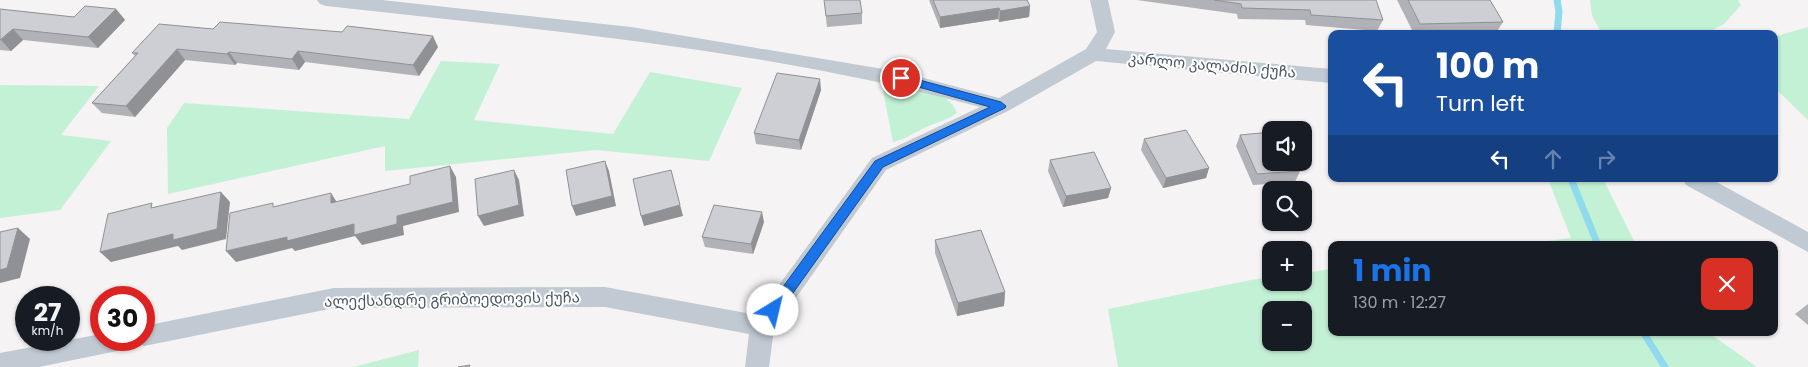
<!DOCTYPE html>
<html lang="en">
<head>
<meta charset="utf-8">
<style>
	:root { --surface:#171b24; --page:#20242c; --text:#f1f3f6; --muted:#9ea1a6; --accent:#1a73e8 }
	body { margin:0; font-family:Poppins,"Noto Sans Georgian",sans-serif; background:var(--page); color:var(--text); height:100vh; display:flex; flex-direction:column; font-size:19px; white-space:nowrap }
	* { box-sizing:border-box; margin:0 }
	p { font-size:16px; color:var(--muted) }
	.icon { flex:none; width:28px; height:28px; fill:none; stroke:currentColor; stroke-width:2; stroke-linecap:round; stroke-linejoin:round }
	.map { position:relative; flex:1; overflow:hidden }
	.side { position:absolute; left:1328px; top:241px; width:450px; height:95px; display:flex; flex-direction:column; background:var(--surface); border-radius:10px; box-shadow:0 1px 4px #0004 }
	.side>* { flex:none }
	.guide { position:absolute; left:1328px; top:30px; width:450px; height:152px; border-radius:10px; box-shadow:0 1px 4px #0004; background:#1a4fa0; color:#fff; overflow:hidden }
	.buttons { position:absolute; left:1262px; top:121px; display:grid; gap:10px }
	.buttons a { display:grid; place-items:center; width:50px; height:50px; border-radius:10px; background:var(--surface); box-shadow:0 1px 4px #0004; font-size:25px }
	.speed { position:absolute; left:15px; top:286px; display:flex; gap:10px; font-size:25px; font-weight:700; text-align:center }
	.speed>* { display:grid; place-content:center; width:65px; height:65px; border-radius:50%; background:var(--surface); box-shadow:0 1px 4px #0004; line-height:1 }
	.speed small { font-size:12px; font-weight:400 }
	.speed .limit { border:8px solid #d22; background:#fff; color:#111 }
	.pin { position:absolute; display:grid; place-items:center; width:42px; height:42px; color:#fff; margin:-21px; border:2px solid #fff; border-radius:50%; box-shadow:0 1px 5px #0007 }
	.me { position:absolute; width:55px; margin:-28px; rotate:36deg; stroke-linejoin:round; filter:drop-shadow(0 0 4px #0008) }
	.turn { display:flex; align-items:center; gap:18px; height:105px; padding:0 25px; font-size:22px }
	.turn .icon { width:65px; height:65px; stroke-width:2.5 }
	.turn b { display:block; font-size:35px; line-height:42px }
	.lanes { display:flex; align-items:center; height:48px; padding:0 25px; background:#0003; justify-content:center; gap:25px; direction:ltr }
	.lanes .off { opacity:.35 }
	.round { display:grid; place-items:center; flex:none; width:52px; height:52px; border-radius:10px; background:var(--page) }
	.head { display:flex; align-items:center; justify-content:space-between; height:85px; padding:0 25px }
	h1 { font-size:30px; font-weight:700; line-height:38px; color:var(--accent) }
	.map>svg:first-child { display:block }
	.green { fill:#c3f1d5; fill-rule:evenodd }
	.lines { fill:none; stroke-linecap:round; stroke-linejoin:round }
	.stream { stroke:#90daee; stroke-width:7 }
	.minor { fill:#c1cad2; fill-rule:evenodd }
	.wall { fill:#b0b2b7 }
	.shaded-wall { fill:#909195 }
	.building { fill:#cdcfd5; stroke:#909195 }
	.route { fill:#1a73e8; stroke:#114b97 }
	.labels { text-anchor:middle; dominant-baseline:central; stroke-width:4; stroke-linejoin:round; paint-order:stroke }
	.street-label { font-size:15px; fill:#4a5661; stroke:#fff }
</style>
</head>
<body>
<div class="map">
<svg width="1808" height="367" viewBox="0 0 1808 367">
	<rect width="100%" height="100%" fill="#f5f3f3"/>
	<g class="green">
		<polygon points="1590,0 1738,0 1741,5 1724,24 1705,34 1602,34 1592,16"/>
		<polygon points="1808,27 1808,120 1774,87 1774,37"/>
		<polygon points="441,61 500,64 474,120 613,134 650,72 742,88 709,161 596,150 385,171 385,146 168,194 167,128 184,103 409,119"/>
		<polygon points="0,85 99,86 61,135 111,141 60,210 0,218"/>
		<path d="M892 86C914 86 949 90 957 113 946 121 934 123 922 129 912 134 904 140 893 142L883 91Z"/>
		<polygon points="1548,179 1603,179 1636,245 1517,245 1571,238"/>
		<path d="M1331 269V332L1709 333 1757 367H1118L1108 309 1251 280 1271 277V282H1304V273ZM1271 310H1304V342H1271Z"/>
		<polygon points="419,350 418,367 353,367"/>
	</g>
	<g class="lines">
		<g class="stream">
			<polyline points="1557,0 1559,11 1557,34"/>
			<polyline points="1571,179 1598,245"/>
			<polyline points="1643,332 1665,367"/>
		</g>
		<g class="minor">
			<path d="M317 0H382L631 27 901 72 999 98 1086 49 1097 32 1090 0H1108L1115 32 1106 49 1331 69V83L1096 61 1008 111 886 170 774 329 769 367H745L749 334 605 307 334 308 144 346 136 343 134 340 130 347 122 350 39 367H0V353L101 334V340H144V326L334 288 605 287 757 315 872 158 980 107C767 49 545 30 326 6L320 4Z"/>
			<polygon points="1683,179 1711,179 1808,232 1808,252 1686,185"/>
		</g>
	</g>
	<g class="wall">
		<polygon points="824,0 862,13 862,24 827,27"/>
		<polygon points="929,0 1027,0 1030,6 1029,17 999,22 998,19 940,28"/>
		<polygon points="1137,0 1376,0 1383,20 1377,31 1306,25 1305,20 1238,19 1237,14"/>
		<polygon points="1397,0 1490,0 1503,22 1496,33 1414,34"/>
		<polygon points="0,9 74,17 116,9 125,20 98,48 23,40 11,51 0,50"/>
		<polygon points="213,29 438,47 419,76 305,62 299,70 237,63 235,65 185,60 135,117 102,113 92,103 135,56 132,53"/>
		<polygon points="821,90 801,150 756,144 754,133"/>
		<polygon points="1240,135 1300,171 1295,182 1253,185 1236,146"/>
		<polygon points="1144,139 1209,168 1206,178 1163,188 1141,150"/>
		<polygon points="1050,160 1111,188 1108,198 1063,207 1048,171"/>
		<polygon points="1351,179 1400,179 1399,180 1352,181"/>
		<polygon points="764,222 753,254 705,247 702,237"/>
		<polygon points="935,240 1005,292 1004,306 957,316 935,253"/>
		<polygon points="1808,304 1808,325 1795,314"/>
	</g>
	<g class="shaded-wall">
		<polygon points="1030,6 1029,17 999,22 1000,11"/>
		<polygon points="999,8 998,19 940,28 940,17"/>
		<polygon points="116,9 125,20 98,48 88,37"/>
		<polygon points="13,29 23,40 11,51 1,40"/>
		<polygon points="433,36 438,47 419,76 413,65"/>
		<polygon points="177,49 185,60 135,117 126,106"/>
		<polygon points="298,51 305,62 299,70 292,59"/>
		<polygon points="229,52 237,63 235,65 227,54"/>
		<polygon points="820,79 821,90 801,150 799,140"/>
		<polygon points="605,161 609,171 616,206 576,216 572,206"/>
		<polygon points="450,166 456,177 459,212 403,226 404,235 362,245 355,236 295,251 292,248 236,262 226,251 287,237 354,224 397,216"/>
		<polygon points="1209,168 1206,178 1163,188 1166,178"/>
		<polygon points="514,170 519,180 524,216 484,226 478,216"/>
		<polygon points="671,170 683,216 644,226 641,216"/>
		<polygon points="1111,188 1108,198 1063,207 1066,196"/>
		<polygon points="221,192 230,202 226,239 182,250 178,246 111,262 100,252"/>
		<polygon points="331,193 338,204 331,203"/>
		<polygon points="762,212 764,222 753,254 751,244"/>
		<polygon points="18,228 30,239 20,278 0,283 0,270"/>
		<polygon points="1005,292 1004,306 957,316 958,303"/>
	</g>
	<g class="building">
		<polygon points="824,0 860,0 862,13 826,16"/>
		<polygon points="933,0 1027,0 1030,6 1000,11 999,8 940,17"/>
		<polygon points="1214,0 1376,0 1383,20 1311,15 1310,10 1242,8 1241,4"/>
		<polygon points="1408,0 1490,0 1503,22 1420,24"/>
		<polygon points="85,6 116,9 88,37 13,29 0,40 0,9 74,17"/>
		<polygon points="220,22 342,32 347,26 433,36 413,65 298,51 292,59 229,52 227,54 177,49 126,106 92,103 138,53 132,53 159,24 213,29"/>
		<polygon points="777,73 820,79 799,140 754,133"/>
		<polygon points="1186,130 1209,168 1166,178 1144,139"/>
		<polygon points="1271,132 1271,162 1296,162 1300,171 1257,174 1240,135"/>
		<polygon points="1094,152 1111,188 1066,196 1050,160"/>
		<polygon points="605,161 612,196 572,206 566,170"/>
		<polygon points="450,166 453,202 397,216 397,224 354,235 354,224 287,241 287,237 226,251 230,213 273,203 273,207 331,193 331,203 410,184 410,176"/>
		<polygon points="514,170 519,205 478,216 475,179"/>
		<polygon points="671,170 680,205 641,216 633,179"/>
		<polygon points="221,192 217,229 173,240 173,234 100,252 108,214 152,203 151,208"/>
		<polygon points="714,205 762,212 751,244 702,237"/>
		<polygon points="18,228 7,268 0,270 0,232"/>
		<polygon points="981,230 1005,292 958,303 935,240"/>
		<polygon points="470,365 469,367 458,367"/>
	</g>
	<polygon class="route" points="901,75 1001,102 1006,106 1005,108 883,167 778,314 769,314 767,310 769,306 875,161 990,107 897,81 896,78"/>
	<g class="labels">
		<g class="street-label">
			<text transform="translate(1212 65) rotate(5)">კარლო კალაძის ქუჩა</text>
			<text transform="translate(452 299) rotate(-1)">ალექსანდრე გრიბოედოვის ქუჩა</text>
		</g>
	</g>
</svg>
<div class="buttons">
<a><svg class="icon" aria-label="sound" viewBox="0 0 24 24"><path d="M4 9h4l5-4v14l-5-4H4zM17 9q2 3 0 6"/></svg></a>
<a><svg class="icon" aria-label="search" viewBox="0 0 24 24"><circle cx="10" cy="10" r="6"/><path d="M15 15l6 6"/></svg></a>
<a>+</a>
<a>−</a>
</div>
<div class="speed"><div>27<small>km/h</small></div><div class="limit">30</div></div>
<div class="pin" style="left:901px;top:78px;background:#d93025"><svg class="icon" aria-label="arrive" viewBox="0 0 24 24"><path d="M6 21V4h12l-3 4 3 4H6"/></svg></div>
<svg class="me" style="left:773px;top:310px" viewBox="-20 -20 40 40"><circle r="19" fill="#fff"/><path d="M0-13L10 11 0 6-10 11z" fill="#1a73e8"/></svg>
<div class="guide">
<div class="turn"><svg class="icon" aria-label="left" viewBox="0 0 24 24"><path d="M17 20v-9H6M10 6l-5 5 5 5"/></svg><div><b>100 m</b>Turn left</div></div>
<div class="lanes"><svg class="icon" aria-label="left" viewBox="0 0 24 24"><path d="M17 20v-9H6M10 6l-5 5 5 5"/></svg><svg class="icon off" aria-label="ahead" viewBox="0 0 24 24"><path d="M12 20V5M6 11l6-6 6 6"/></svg><svg class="icon off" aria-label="right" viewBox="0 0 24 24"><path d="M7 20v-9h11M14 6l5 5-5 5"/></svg></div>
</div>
<section class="side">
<div class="head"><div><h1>1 min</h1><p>130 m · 12:27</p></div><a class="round" style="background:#d93025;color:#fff"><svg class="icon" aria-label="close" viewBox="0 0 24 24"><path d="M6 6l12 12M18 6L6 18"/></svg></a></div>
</section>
</div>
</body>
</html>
